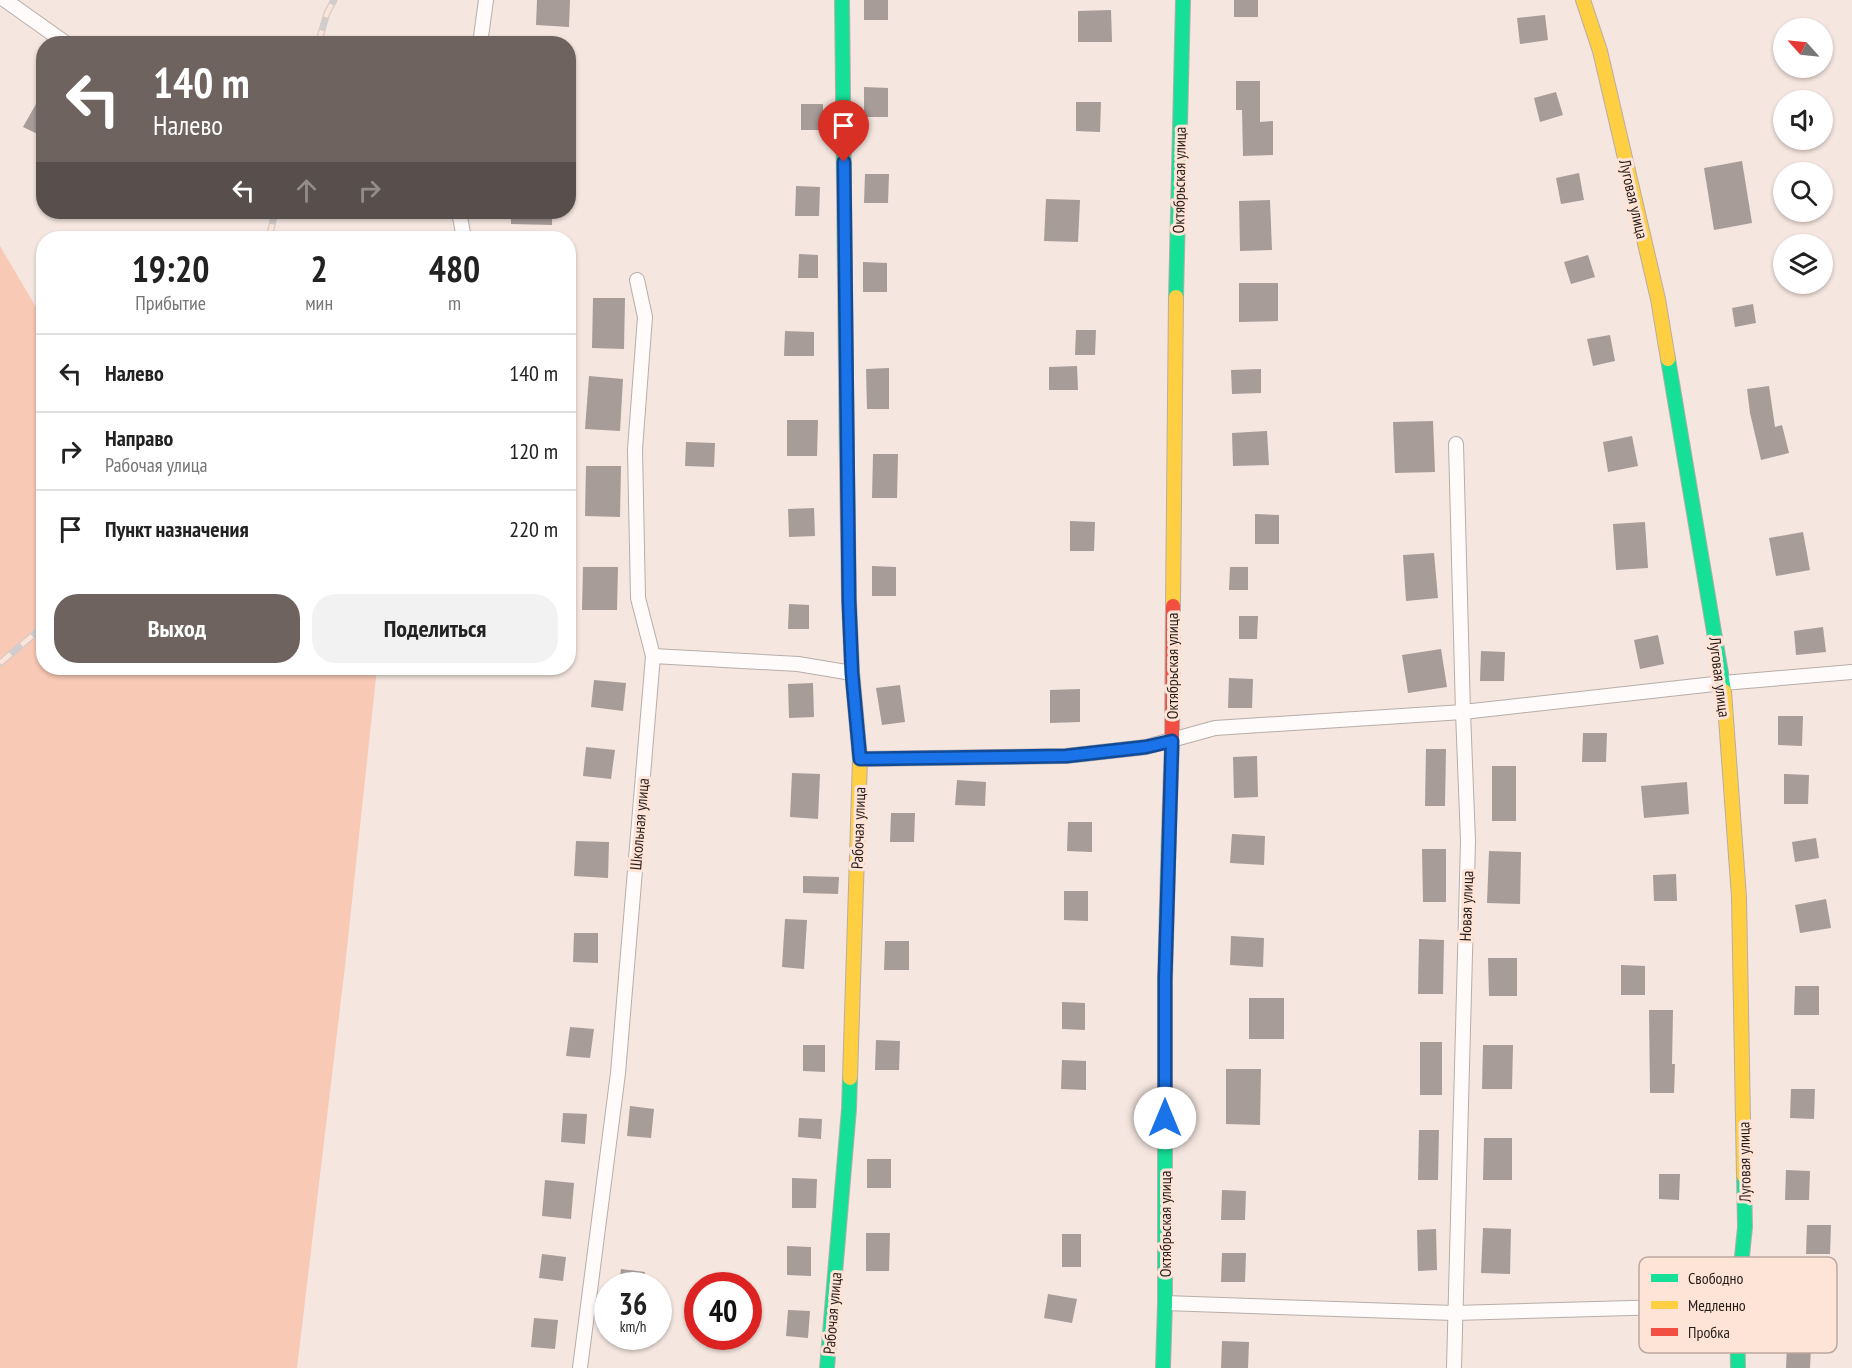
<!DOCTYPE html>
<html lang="ru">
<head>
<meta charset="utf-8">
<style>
	:root { --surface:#fff; --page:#f2f2f2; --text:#222; --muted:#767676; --line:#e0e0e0; --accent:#6e635f }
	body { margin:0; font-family:"PT Sans Narrow",sans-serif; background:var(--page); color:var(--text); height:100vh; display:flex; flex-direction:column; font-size:22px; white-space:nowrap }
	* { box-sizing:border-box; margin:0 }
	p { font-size:20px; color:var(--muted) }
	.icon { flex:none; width:33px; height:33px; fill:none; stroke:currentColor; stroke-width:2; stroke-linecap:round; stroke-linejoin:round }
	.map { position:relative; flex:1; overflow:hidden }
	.panel { position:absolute; left:36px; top:231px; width:540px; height:444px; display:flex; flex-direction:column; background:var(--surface); border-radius:24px; box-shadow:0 2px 4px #0004 }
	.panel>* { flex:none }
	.banner { position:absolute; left:36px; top:36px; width:540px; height:183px; border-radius:24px; box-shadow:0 2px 4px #0004; background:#6e635f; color:#fff; overflow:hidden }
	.needle { width:39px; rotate:297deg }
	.controls { position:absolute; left:1773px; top:18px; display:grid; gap:12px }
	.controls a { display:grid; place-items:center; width:60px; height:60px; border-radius:50%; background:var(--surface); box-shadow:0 2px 4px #0004; font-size:30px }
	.speed { position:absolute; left:594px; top:1272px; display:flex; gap:12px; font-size:30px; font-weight:700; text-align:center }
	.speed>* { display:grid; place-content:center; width:78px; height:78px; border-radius:50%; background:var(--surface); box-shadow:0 2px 4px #0004; line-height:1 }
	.speed small { font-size:15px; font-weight:400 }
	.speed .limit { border:9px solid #d22; background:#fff; color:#111 }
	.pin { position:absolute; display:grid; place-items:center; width:51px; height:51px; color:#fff; margin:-62px -26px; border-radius:50% 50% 50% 0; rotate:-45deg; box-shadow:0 0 6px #0007 }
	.pin .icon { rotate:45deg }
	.me { position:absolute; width:66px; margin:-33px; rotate:0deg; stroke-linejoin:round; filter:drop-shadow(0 0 4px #0008) }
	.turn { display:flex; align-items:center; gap:21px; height:126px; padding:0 18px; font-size:27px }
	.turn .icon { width:78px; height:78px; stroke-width:2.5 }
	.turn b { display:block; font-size:42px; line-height:51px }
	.lanes { display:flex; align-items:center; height:57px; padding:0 18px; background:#0003; justify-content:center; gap:30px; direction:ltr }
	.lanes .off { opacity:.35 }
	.eta { display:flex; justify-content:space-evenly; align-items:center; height:102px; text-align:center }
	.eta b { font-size:36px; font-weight:600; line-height:42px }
	.cta { display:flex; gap:12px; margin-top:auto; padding:12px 18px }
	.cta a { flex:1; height:69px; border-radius:24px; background:var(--accent); color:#fff; font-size:24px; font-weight:600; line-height:69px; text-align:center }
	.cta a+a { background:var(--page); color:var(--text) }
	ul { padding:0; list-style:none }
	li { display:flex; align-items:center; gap:18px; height:78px; padding:0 18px; border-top:2px solid var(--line) }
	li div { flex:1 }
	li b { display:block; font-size:22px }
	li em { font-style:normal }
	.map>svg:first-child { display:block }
	.green { fill:#f8c9b4 }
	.building { fill:#a79c98 }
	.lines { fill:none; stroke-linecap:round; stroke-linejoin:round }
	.street-casing { stroke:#b8ada8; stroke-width:16 }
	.fast-casing { stroke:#b8ada8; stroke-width:16 }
	.slow-casing { stroke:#b8ada8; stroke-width:16 }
	.jam-casing { stroke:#b8ada8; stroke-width:16 }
	.street { stroke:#fefbfa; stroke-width:14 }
	.fast { stroke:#16e098; stroke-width:14 }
	.slow { stroke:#ffcf43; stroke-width:14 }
	.jam { stroke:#f24e42; stroke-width:14 }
	.rail-casing { stroke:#d2cdcc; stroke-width:7 }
	.rail { stroke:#fee3d7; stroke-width:4.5; stroke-dasharray:14; stroke-linecap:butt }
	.route-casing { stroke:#114b97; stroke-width:15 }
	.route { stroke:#1a73e8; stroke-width:10 }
	.labels { text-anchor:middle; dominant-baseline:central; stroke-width:6; stroke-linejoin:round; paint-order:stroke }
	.street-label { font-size:16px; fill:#261d19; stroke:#fee3d7 }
	.key { fill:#fee3d7; stroke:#bda89e; stroke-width:1.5 }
	.key-label { font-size:16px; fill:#261d19 }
</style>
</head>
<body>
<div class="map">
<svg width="1852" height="1368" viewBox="0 0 1852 1368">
	<rect width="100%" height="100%" fill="#f5e6e0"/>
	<polygon class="green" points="0,246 43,319 44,668 377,668 345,966 297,1368 0,1368"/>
	<g class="building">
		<polygon points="537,0 570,0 569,27 536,25"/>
		<rect x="864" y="0" width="24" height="20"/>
		<rect x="1234" y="0" width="24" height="17"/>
		<polygon points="1111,10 1112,42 1078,42 1078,11"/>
		<polygon points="1545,15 1548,40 1520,44 1517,18"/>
		<polygon points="1236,81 1260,81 1260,122 1273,121 1273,155 1243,156 1242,110 1236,110"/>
		<polygon points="864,87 888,88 888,117 864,117"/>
		<polygon points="44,90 44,137 23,127"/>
		<polygon points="1556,92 1563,115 1540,122 1534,98"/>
		<polygon points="1076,102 1101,102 1100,132 1076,131"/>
		<rect x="801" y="104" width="22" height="26"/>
		<polygon points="1742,161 1752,223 1714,230 1704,168"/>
		<polygon points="1579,173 1584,200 1561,204 1556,178"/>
		<polygon points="865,174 889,174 888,203 864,203"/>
		<polygon points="796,186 820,187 819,216 795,216"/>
		<polygon points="1046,199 1080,200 1078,242 1044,241"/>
		<polygon points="1270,200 1272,250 1240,251 1239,201"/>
		<polygon points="511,212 552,212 552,225 511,224"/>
		<polygon points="799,254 818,255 818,278 798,278"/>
		<polygon points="1588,255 1595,277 1571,284 1564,262"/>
		<polygon points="863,262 887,263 887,292 863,292"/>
		<polygon points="1239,283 1278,283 1278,321 1239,322"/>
		<polygon points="593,298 625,298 624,349 592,348"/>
		<polygon points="1753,304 1756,323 1735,327 1732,308"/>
		<polygon points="1076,330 1096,330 1095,355 1075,355"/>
		<polygon points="785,331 814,332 814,356 784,356"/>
		<polygon points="1610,335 1615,361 1593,366 1587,339"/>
		<polygon points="1077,366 1078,390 1049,390 1049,367"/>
		<polygon points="889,368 889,409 867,409 866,369"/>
		<polygon points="1261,369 1261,393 1232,394 1231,370"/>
		<polygon points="589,376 623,379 620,431 585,429"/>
		<polygon points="1769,386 1775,427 1782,425 1789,453 1761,460 1750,413 1747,389"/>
		<polygon points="787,420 818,420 817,456 787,456"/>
		<polygon points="1433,421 1435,472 1395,473 1393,422"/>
		<polygon points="1267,431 1269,465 1233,466 1232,433"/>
		<polygon points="1632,436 1638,466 1608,472 1603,442"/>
		<polygon points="686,442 715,443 714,467 685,466"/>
		<polygon points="873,454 898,454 897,498 872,498"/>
		<polygon points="586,466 621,466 620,517 585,516"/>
		<polygon points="814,508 815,536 789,537 788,509"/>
		<polygon points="1255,514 1279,515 1279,544 1255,544"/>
		<polygon points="1070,521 1095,522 1094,551 1070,551"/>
		<polygon points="1645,522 1648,568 1616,570 1613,524"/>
		<polygon points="1803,532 1810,570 1776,576 1769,538"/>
		<polygon points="1434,553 1438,598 1406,601 1403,555"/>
		<polygon points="872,566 896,567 896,596 872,596"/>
		<polygon points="583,567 618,567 617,610 582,610"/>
		<polygon points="1230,567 1248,567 1248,590 1229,590"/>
		<polygon points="789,604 809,605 809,629 788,629"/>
		<polygon points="1239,616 1258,616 1257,639 1239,639"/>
		<polygon points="1823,627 1826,652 1796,655 1794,631"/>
		<polygon points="1658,635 1664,664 1640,669 1634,640"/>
		<polygon points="1441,649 1447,687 1408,693 1402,655"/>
		<polygon points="1481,651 1505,652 1504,681 1480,681"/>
		<polygon points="1229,678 1253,679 1252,708 1228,708"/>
		<polygon points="594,680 626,683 623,711 591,707"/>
		<polygon points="813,683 814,717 789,718 788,684"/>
		<polygon points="900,685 905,722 882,725 876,688"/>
		<polygon points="1080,689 1080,722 1050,723 1050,690"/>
		<polygon points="1778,716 1803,716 1802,746 1778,745"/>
		<polygon points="1583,733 1607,733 1606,762 1582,762"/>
		<polygon points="586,747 615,750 611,779 583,776"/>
		<polygon points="1426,749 1446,749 1445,806 1425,806"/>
		<polygon points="1257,756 1258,797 1234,798 1233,757"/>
		<rect x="1492" y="766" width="24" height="55"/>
		<polygon points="792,773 820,774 818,819 790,817"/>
		<polygon points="1784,774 1809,775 1808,804 1784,804"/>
		<polygon points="957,780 986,782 985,806 955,805"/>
		<polygon points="1687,782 1689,814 1644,818 1641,786"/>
		<polygon points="891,813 915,813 914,842 890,842"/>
		<polygon points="1068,822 1092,822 1092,852 1067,851"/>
		<polygon points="1232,834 1265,836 1264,865 1230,863"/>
		<polygon points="1816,838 1819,858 1795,862 1792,842"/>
		<polygon points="576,841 609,842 608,878 574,876"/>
		<polygon points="1422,849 1446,849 1446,902 1423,902"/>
		<polygon points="1489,851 1521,852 1520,904 1487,903"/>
		<polygon points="1676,874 1677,901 1654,901 1653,875"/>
		<polygon points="803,876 839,877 838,894 803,893"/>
		<polygon points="1064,891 1088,891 1088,921 1064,920"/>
		<polygon points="1826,899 1831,928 1800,933 1795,905"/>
		<polygon points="785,919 807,920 804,969 782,967"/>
		<polygon points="574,933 598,933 598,963 573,962"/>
		<polygon points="1231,936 1264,938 1263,967 1230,965"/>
		<polygon points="1419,939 1444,940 1443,994 1418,994"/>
		<polygon points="885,941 909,941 909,970 884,970"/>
		<polygon points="1488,958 1517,958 1517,996 1489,996"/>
		<polygon points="1621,965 1645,966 1645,995 1621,995"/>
		<polygon points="1795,986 1819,986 1819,1015 1794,1015"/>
		<rect x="1249" y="998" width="35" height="41"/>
		<polygon points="1062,1002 1085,1003 1085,1030 1062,1029"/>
		<polygon points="1649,1010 1673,1010 1672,1064 1675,1064 1674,1093 1650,1093"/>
		<polygon points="570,1027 594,1029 590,1058 566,1056"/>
		<polygon points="876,1040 900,1041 899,1070 875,1070"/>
		<rect x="1420" y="1042" width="22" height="53"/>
		<polygon points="803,1045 825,1045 825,1072 803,1071"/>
		<polygon points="1483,1045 1513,1045 1512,1089 1482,1089"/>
		<polygon points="1062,1060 1086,1061 1086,1090 1061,1089"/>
		<polygon points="1226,1069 1261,1069 1260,1125 1226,1124"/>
		<polygon points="1791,1089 1815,1089 1814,1119 1790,1118"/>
		<polygon points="630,1106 654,1109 651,1138 627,1136"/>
		<polygon points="563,1113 587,1114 585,1144 561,1142"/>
		<polygon points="799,1118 822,1119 821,1139 798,1137"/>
		<polygon points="1419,1130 1439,1130 1438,1180 1418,1180"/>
		<polygon points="1484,1138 1512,1138 1512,1180 1483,1180"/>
		<rect x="867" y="1159" width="24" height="29"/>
		<polygon points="1786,1170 1810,1171 1809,1200 1785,1200"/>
		<polygon points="1659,1174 1680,1174 1679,1200 1659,1199"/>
		<polygon points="792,1178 817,1179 816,1208 792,1208"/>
		<polygon points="545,1180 574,1183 571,1219 542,1216"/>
		<polygon points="1222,1190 1246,1191 1245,1220 1221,1220"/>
		<polygon points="1807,1225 1831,1225 1830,1254 1806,1254"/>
		<polygon points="1483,1228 1511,1229 1510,1274 1481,1273"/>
		<polygon points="1436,1229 1437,1270 1418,1271 1417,1230"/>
		<polygon points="866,1233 890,1233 889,1271 866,1271"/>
		<rect x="1062" y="1234" width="19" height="33"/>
		<polygon points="787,1246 811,1247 811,1276 787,1275"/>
		<polygon points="1222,1253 1246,1253 1245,1282 1221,1282"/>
		<polygon points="542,1254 566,1257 563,1281 539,1278"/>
		<polygon points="621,1269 645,1272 643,1286 619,1286"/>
		<polygon points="1048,1294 1077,1299 1072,1323 1044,1318"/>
		<polygon points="788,1310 810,1311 808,1338 786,1336"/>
		<polygon points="534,1318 558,1320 555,1349 531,1347"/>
		<polygon points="1222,1341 1249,1342 1248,1368 1221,1368"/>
		<polygon points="1787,1345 1811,1346 1810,1368 1786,1368"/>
	</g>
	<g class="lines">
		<defs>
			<g id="street">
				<polyline points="5,0 67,44"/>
				<polyline points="480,44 486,0"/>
				<polyline points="459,212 464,238"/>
				<polyline points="653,656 798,664 852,673"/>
				<polyline points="860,759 1066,756 1146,747 1215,728 1463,712 1723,683 1852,672"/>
				<polyline points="1165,1303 1454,1313 1737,1305"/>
				<polyline points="580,1368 618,1073 653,656 638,598 635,449 645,317 637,280"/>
				<polyline points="1454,1368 1468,841 1463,712 1456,444"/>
			</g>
			<g id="fast">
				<polyline points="842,0 847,467"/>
				<polyline points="1176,297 1183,0"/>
				<polyline points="1668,359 1724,691"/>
				<polyline points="827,1368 849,1109 850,1078"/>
				<polyline points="1163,1368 1165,1303 1165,979 1169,831"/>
				<polyline points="1738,1368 1737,1305 1745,1227 1744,1176"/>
			</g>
			<g id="slow">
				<polyline points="1583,0 1600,51 1658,299 1668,359"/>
				<polyline points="1173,606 1176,297"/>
				<polyline points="1724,691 1739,897 1744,1176"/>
				<polyline points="850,1078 860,759 852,671"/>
			</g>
			<g id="jam">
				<polyline points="847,467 849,601 852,671"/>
				<polyline points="1169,831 1172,741 1173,606"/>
			</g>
		</defs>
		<use href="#street" class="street-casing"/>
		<use href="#fast" class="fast-casing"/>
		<use href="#slow" class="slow-casing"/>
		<use href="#jam" class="jam-casing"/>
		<use href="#street" class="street"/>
		<use href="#fast" class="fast"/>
		<use href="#slow" class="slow"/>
		<use href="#jam" class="jam"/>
		<defs>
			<g id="rail">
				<polyline points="318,44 327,13 334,0"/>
				<polyline points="269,238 275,212"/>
				<polyline points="0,663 44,626"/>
			</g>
		</defs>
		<use href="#rail" class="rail-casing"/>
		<use href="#rail" class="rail"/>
	</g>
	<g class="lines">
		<defs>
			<polyline id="route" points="844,162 849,601 852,673 860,759 1066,756 1146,747 1172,741 1165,979 1165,1118"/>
		</defs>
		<use href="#route" class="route-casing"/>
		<use href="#route" class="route"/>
	</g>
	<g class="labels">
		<g class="street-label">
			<text transform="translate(1179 180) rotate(-89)">Октябрьская улица</text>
			<text transform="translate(1634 199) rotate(77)">Луговая улица</text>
			<text transform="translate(1172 666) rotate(-90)">Октябрьская улица</text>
			<text transform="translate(1720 677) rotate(83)">Луговая улица</text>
			<text transform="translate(639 824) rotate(-85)">Школьная улица</text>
			<text transform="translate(858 828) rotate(-88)">Рабочая улица</text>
			<text transform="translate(1466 906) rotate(-88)">Новая улица</text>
			<text transform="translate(1744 1162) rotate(-91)">Луговая улица</text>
			<text transform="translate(1165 1224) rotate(-90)">Октябрьская улица</text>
			<text transform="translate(832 1313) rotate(-85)">Рабочая улица</text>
		</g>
	</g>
	<rect x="1639" y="1257" width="198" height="96" rx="9" class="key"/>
	<rect x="1651" y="1274" width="27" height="8" fill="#16e098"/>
	<rect x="1651" y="1301" width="27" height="8" fill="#ffcf43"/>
	<rect x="1651" y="1328" width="27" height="8" fill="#f24e42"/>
	<g class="key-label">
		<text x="1688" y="1284">Свободно</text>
		<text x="1688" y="1311">Медленно</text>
		<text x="1688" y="1338">Пробка</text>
	</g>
</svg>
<div class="controls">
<a><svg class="needle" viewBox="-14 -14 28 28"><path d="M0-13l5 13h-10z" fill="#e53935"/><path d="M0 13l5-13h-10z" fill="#767676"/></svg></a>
<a><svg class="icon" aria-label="sound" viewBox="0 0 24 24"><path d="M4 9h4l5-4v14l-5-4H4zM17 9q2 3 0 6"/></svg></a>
<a><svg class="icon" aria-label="search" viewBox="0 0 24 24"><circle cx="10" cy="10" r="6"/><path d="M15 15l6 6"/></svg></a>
<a><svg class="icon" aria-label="layers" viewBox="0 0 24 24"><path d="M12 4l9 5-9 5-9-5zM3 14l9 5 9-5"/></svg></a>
</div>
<div class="speed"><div>36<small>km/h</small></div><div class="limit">40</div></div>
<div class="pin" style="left:844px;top:162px;background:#d93025"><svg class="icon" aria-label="arrive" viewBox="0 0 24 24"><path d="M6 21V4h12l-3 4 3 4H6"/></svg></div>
<svg class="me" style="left:1165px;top:1118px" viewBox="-20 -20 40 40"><circle r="19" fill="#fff"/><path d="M0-13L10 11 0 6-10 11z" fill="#1a73e8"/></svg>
<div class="banner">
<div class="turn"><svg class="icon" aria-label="left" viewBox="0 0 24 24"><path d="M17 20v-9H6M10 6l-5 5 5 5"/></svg><div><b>140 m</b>Налево</div></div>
<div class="lanes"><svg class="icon" aria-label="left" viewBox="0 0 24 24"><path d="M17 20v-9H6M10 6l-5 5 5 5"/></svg><svg class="icon off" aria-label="ahead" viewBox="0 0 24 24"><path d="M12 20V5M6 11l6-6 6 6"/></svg><svg class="icon off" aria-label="right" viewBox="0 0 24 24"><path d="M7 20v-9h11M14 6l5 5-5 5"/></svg></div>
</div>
<section class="panel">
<div class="eta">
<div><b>19:20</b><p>Прибытие</p></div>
<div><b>2</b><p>мин</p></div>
<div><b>480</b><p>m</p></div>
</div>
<ul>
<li><svg class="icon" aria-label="left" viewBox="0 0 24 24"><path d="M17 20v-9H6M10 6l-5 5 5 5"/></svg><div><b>Налево</b></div><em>140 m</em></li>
<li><svg class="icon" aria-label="right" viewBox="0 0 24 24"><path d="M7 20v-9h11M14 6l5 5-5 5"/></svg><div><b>Направо</b><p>Рабочая улица</p></div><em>120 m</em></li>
<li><svg class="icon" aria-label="arrive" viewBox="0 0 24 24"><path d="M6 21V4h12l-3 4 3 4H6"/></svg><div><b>Пункт назначения</b></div><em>220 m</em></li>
</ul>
<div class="cta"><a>Выход</a><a>Поделиться</a></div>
</section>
</div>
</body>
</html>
